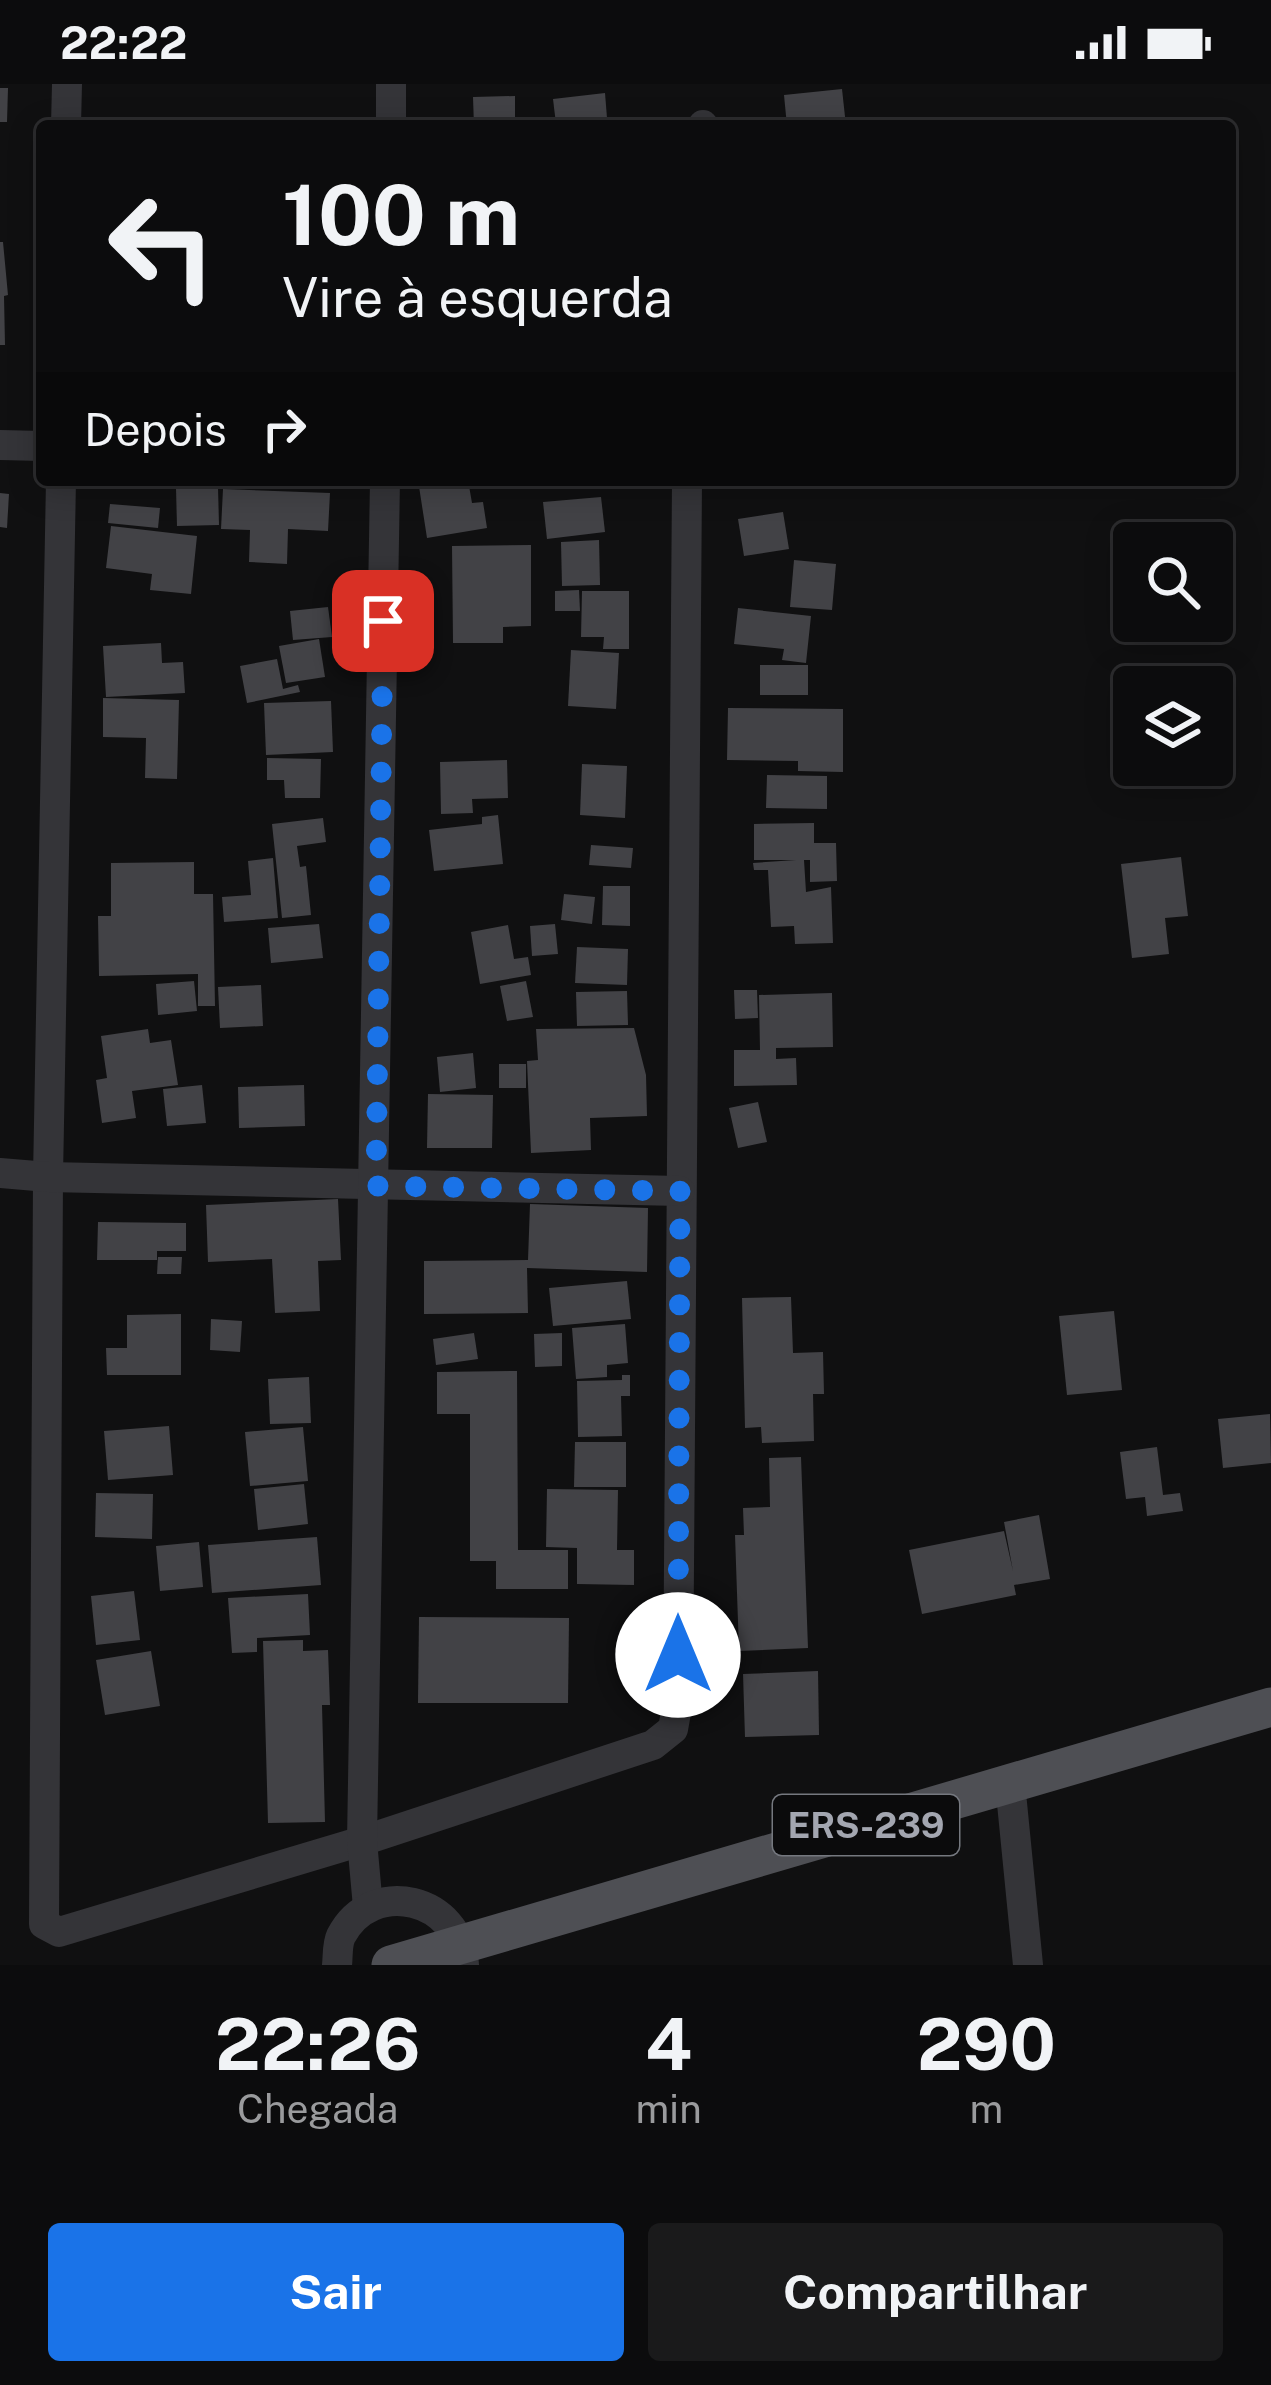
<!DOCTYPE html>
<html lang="pt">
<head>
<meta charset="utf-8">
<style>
	:root { --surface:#0c0c0d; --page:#1a1a1b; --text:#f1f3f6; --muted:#9a9b9d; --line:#2c2c2e; --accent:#1a73e8 }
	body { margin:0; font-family:"Public Sans",sans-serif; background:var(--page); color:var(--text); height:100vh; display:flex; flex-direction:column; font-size:45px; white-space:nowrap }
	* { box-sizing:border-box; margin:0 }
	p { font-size:39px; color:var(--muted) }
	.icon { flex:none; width:66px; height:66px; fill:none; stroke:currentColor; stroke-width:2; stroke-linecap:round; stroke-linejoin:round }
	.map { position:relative; height:1881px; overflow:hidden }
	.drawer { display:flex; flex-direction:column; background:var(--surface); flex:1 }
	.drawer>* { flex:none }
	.guide { position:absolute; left:36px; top:36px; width:1200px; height:366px; border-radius:12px; box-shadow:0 6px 30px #0003,0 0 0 3px var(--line); background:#0c0c0d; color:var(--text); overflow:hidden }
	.buttons { position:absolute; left:1113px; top:438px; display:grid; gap:24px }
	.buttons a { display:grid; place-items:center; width:120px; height:120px; border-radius:12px; background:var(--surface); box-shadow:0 6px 30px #0003,0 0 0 3px var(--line); font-size:60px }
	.pin { position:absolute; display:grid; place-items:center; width:102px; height:102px; color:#fff; margin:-51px; border-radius:24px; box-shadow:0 6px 18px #0006 }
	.me { position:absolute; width:132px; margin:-66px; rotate:0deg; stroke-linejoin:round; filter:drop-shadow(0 0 9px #0008) }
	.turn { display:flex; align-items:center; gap:42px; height:252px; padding:0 48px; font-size:54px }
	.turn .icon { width:156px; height:156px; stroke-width:2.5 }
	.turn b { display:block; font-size:84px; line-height:102px }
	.then { display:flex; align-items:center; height:114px; padding:0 48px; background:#0003; gap:24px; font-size:45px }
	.eta { display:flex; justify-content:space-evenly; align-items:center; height:204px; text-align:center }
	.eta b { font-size:72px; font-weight:700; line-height:84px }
	.primary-button { display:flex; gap:24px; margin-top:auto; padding:24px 48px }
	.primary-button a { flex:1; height:138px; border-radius:12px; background:var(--accent); color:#fff; font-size:48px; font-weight:700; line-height:138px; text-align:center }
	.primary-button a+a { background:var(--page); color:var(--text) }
	.status { display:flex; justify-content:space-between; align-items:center; height:84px; padding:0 60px; background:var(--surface); direction:ltr }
	.status svg { height:33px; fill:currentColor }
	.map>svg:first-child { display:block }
	.building { fill:#424246 }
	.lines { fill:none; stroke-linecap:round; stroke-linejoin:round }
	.minor { stroke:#343438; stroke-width:30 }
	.major { stroke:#4e4f54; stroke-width:39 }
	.route { stroke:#1a73e8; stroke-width:21; stroke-dasharray:0 37.8 }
	.labels { text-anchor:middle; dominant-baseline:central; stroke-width:9; stroke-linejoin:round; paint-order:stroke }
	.shield { fill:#0b0b0c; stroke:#75787f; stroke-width:3 }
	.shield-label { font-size:36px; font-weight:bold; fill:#a3a6b0 }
</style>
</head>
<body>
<div class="status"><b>22:22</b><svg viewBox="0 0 49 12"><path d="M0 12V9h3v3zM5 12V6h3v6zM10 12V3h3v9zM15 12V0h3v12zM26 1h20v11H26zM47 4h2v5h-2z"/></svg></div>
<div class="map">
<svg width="1271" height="1881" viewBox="0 0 1271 1881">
	<rect width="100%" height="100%" fill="#101011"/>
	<g class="building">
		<polygon points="0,4 8,4 7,38 0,38"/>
		<polygon points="842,5 846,42 787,42 784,11"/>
		<polygon points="605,9 607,34 556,40 553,15"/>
		<polygon points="515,12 515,42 474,42 473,13"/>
		<polygon points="0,158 3,158 8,211 4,212 5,261 0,261"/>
		<polygon points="418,396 468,396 472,419 483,418 487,444 427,454"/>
		<polygon points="218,403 219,441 177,442 176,404"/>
		<polygon points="223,405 330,409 328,447 288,445 287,480 249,478 250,446 221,445"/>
		<polygon points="0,409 9,410 7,444 0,443"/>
		<polygon points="601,413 605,448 547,455 543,418"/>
		<polygon points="110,420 160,424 158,444 108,439"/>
		<polygon points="783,428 789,465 744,472 738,435"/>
		<polygon points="111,442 197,452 191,510 150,506 152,490 106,484"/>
		<polygon points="599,456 600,501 562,502 561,458"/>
		<polygon points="531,461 531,542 503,543 503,559 453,559 452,462"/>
		<polygon points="794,476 836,480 832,526 790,523"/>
		<polygon points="579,506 580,527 555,527 555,507"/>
		<polygon points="582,507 629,507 629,565 603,565 604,553 581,553"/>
		<polygon points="328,523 332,553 293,556 290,527"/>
		<polygon points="738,524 811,532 806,579 782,576 784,565 734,560"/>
		<polygon points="319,555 325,593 286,599 279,562"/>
		<polygon points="161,559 162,579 183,578 185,609 106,613 103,562"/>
		<polygon points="571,566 619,569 616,625 568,622"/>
		<polygon points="277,575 283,605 298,601 300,608 247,619 240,582"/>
		<rect x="760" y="581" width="48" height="30"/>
		<polygon points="103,614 179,616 177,695 145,694 146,654 103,653"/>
		<polygon points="331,617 333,668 266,671 264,619"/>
		<polygon points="728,624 843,625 843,688 798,687 798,677 727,676"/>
		<polygon points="267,674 321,675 320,714 285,714 284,696 267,696"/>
		<polygon points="507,676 508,714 472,715 473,729 441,730 440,678"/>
		<polygon points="582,680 627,682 625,734 580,731"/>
		<polygon points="767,691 827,692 827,725 766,724"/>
		<polygon points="498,731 503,780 434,787 429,746 482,740 482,733"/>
		<polygon points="323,734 326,758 297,762 300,783 306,782 311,831 282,834 272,740"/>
		<polygon points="814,739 814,759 836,759 837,797 810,798 810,776 804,776 806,808 831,803 833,859 795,860 794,842 771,843 768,786 754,786 753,779 796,776 754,776 754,740"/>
		<polygon points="591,761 633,764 631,784 589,781"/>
		<polygon points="1181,773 1188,832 1165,834 1169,870 1132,874 1121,780"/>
		<polygon points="273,774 278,834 224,838 222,813 251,811 248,777"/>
		<polygon points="194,778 194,810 213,810 215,922 198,922 198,890 99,892 98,832 111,832 111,779"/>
		<polygon points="603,802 630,802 630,842 602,841"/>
		<polygon points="564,810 595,813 592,840 561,836"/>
		<polygon points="319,840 323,874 271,879 268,844"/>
		<polygon points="555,840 558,870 532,872 530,842"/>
		<polygon points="508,841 514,875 528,873 531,891 480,900 471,848"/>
		<polygon points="577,863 628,865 627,901 575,899"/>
		<polygon points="194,897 197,927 158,931 156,900"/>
		<polygon points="526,897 533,933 507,937 500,902"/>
		<polygon points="261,901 263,942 220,944 218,903"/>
		<polygon points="734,906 757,906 758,934 735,935"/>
		<polygon points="627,907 628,941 577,942 576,908"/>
		<polygon points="832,909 833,963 776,964 776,975 796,974 797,1001 734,1002 734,966 760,966 759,911"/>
		<polygon points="634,944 646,991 647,1032 590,1034 591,1066 531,1069 527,977 538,976 536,945"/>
		<polygon points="148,945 150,959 171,956 178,1001 132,1007 136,1034 102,1039 96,996 107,994 101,952"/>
		<polygon points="473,969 476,1004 440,1008 437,973"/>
		<rect x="499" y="980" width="27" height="24"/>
		<polygon points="202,1001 206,1039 167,1042 163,1005"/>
		<polygon points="304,1001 305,1042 239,1044 238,1003"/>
		<polygon points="428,1010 493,1011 492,1064 427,1064"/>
		<polygon points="758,1018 767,1058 738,1064 729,1024"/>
		<polygon points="338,1115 341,1176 318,1177 320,1227 275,1229 272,1175 208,1178 206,1121"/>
		<polygon points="530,1120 648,1124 647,1188 527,1184 528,1229 424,1230 424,1177 528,1176"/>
		<polygon points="98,1138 186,1139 186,1167 157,1167 157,1176 97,1176"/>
		<polygon points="158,1173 182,1173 181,1190 157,1190"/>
		<polygon points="627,1197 631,1235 553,1242 549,1204"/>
		<polygon points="791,1213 793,1269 823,1268 824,1310 813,1310 814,1357 762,1359 761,1343 745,1344 742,1214"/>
		<polygon points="1114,1227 1122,1306 1067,1311 1059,1232"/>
		<polygon points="181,1230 181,1291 107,1291 106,1264 127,1264 127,1231"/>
		<polygon points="211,1235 242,1237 240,1268 210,1266"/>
		<polygon points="625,1240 628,1279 607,1281 607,1293 576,1295 572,1244"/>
		<polygon points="474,1249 478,1275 436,1281 433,1255"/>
		<polygon points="562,1249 562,1282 535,1283 534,1250"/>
		<polygon points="517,1287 518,1466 568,1466 568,1505 496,1505 496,1477 470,1477 470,1330 437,1330 437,1288"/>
		<polygon points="622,1291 630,1291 630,1312 621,1312 622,1352 578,1353 577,1297 622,1296"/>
		<polygon points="309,1293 311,1339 270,1340 268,1295"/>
		<polygon points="1270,1330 1271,1379 1223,1384 1218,1335"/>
		<polygon points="169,1342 173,1391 108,1396 104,1347"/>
		<polygon points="303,1343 308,1397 250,1402 245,1348"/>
		<polygon points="575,1358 626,1358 626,1403 574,1403"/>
		<polygon points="1157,1363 1163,1411 1180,1409 1183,1427 1147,1432 1145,1413 1126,1415 1120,1368"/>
		<polygon points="801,1373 808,1564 739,1567 735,1451 744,1451 743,1424 770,1423 769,1374"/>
		<polygon points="304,1400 308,1440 258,1446 254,1405"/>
		<polygon points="547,1405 618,1406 617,1466 634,1466 634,1501 577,1500 577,1464 546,1463"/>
		<polygon points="96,1409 153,1410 152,1455 95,1453"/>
		<polygon points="1039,1431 1050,1495 1014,1501 1016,1511 922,1530 909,1466 1004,1447 1013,1487 1004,1438"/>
		<polygon points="317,1453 321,1501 212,1509 208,1461"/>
		<polygon points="199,1458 203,1503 160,1507 156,1462"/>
		<polygon points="134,1507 140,1556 96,1561 91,1512"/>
		<polygon points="308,1510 310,1551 257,1554 257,1568 232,1569 228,1514"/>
		<polygon points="419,1533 569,1534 568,1619 418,1619"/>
		<polygon points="303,1556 303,1567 328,1566 330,1621 322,1621 325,1738 268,1739 263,1557"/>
		<polygon points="151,1567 160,1622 105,1631 96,1576"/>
		<polygon points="818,1587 819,1651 745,1653 743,1590"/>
	</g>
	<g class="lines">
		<g class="minor">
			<polyline points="66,42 67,0"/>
			<polyline points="391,42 391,0"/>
			<polyline points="703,42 703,41"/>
			<polyline points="0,361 42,362"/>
			<polyline points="61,396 48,1093 44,1840 59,1848 362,1757 653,1661 673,1645 678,1617 687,396"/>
			<polyline points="0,1089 48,1093 680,1107"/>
			<polyline points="1010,1699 1028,1881"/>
			<polyline points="368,1823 362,1757 385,396"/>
			<path d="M337 1881C338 1873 337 1860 341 1852 372 1792 461 1814 464 1881"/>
		</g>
		<polyline class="major" points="391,1881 1271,1623"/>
	</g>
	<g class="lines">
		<polyline class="route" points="383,537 376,1102 680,1107 678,1571"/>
	</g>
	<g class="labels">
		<rect class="shield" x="773" y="1711" width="186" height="60" rx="9"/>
		<g class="shield-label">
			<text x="866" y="1741">ERS-239</text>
		</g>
	</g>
</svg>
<div class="buttons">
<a><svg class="icon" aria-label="search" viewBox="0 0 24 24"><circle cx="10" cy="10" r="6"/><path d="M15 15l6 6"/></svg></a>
<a><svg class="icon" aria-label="layers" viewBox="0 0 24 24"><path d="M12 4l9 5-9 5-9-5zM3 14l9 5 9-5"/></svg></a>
</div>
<div class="pin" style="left:383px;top:537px;background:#d93025"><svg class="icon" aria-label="arrive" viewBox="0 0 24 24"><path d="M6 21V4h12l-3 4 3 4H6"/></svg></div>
<svg class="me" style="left:678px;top:1571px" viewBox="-20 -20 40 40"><circle r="19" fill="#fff"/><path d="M0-13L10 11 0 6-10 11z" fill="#1a73e8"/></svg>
<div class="guide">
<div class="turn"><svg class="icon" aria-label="left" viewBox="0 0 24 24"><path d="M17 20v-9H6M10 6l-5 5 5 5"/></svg><div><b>100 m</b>Vire à esquerda</div></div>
<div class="then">Depois<svg class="icon" aria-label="right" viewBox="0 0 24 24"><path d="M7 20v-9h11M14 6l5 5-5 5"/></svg></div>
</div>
</div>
<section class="drawer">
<div class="eta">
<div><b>22:26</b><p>Chegada</p></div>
<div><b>4</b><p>min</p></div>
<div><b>290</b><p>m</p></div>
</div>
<div class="primary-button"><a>Sair</a><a>Compartilhar</a></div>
</section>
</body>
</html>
